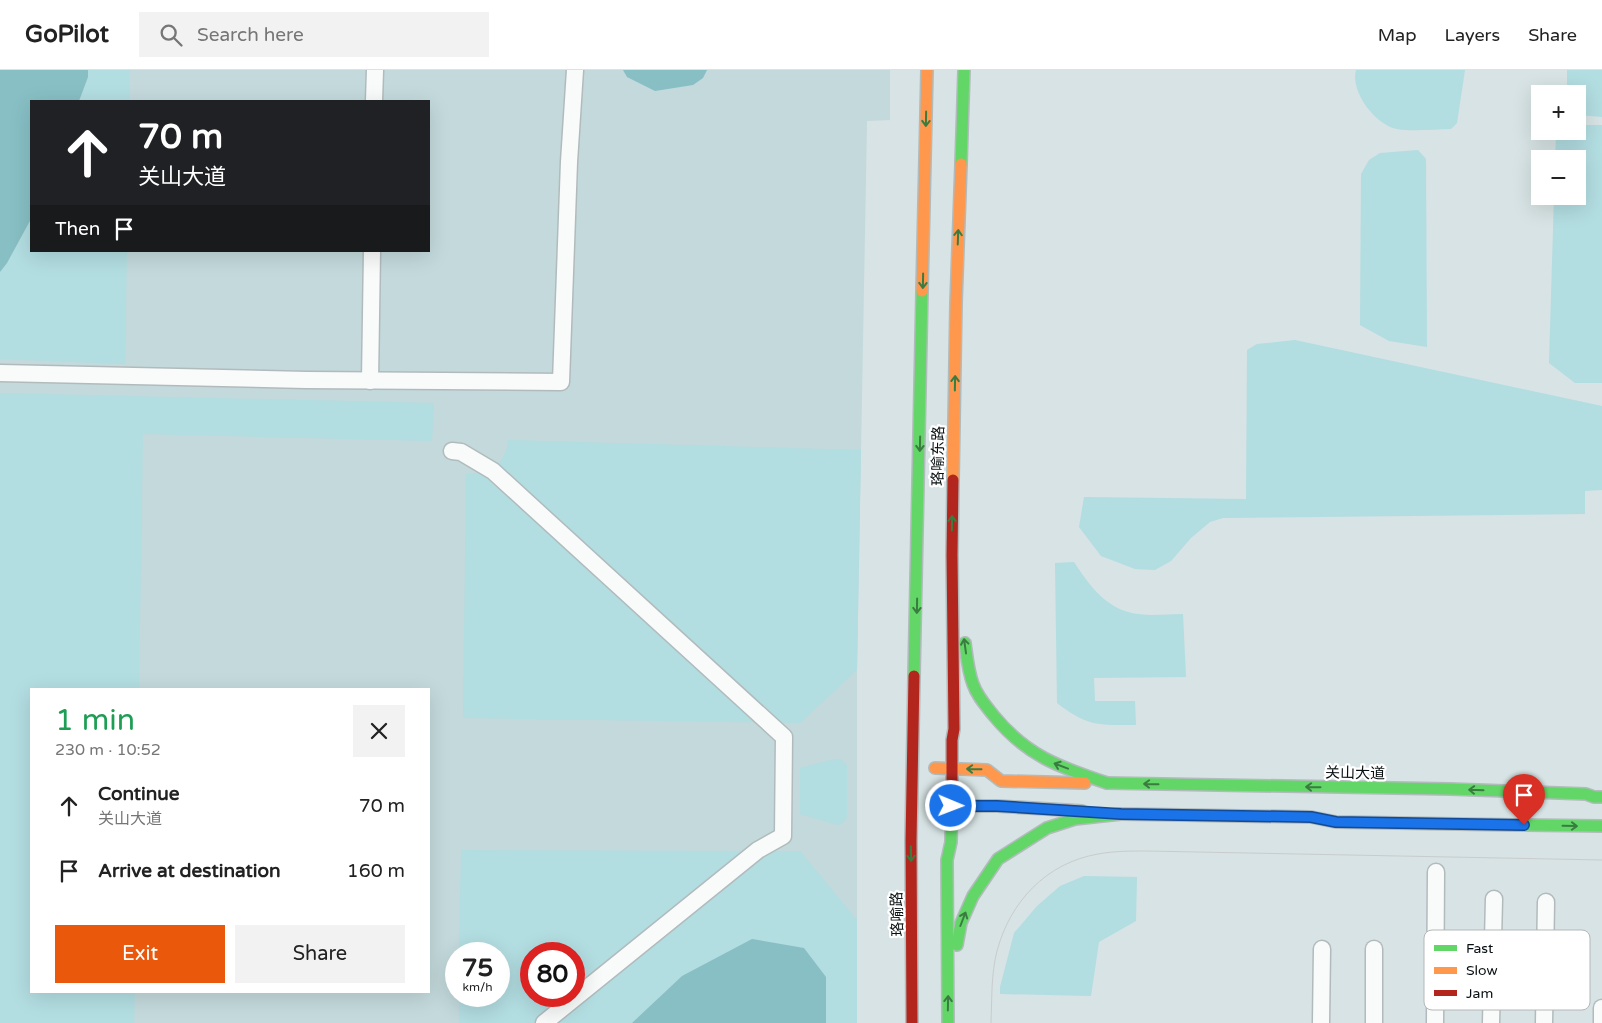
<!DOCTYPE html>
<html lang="en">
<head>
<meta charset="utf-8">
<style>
	:root { --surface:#fff; --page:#f2f2f2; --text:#222; --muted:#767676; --line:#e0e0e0; --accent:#ea580c }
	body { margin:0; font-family:"Varela Round","Noto Sans SC",sans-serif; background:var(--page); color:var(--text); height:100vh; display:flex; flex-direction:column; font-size:19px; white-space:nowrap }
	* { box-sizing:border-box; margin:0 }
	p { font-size:16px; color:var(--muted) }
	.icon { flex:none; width:28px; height:28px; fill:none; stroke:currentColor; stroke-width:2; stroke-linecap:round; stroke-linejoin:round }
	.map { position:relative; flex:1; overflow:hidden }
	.details { position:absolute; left:30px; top:618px; width:400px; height:305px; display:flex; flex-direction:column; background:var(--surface); border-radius:0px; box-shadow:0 5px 20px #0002 }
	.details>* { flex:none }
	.banner { position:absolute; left:30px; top:30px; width:400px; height:152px; border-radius:0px; box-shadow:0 5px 20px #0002; background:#202124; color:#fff; overflow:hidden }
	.fabs { position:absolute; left:1531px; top:15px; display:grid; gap:10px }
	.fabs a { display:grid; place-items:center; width:55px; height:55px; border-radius:0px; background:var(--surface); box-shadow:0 5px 20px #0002; font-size:25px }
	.speed { position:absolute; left:445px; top:872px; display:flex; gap:10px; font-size:25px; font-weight:700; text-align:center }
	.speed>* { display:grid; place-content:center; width:65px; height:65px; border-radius:50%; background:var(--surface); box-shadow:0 5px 20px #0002; line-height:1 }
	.speed small { font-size:12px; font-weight:400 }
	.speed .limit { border:8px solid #d22; background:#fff; color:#111 }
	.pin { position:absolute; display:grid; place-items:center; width:42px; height:42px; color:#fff; margin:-51px -21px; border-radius:50% 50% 50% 0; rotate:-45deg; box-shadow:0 0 5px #0007 }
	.pin .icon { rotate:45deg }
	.me { position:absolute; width:55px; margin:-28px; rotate:91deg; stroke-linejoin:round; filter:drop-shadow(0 0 4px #0008) }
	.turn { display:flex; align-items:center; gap:18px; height:105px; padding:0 25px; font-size:22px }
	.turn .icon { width:65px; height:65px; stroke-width:2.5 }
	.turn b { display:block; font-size:35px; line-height:42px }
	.then { display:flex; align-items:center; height:48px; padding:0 25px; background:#0003; gap:10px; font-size:19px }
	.round { display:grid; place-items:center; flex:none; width:52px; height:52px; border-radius:0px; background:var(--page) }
	.overview { display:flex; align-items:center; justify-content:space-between; height:85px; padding:0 25px }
	h1 { font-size:30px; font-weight:600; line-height:38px; color:#1e9e55 }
	.primary-button { display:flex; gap:10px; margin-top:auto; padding:10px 25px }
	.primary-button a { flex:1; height:58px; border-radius:0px; background:var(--accent); color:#fff; font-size:20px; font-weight:600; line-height:58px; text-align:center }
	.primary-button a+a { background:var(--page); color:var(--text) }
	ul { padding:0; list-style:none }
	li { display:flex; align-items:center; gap:15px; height:65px; padding:0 25px }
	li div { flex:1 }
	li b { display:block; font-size:19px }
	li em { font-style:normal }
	header { display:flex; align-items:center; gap:30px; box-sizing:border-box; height:70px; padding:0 25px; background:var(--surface); border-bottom:1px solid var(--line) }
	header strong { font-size:24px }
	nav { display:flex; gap:28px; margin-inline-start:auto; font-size:18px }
	.search { width:350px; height:45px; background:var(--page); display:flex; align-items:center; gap:12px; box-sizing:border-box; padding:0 18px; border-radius:0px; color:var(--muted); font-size:19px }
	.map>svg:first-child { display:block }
	.built { fill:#c3d9db; fill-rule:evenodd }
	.green { fill:#b2dde1; fill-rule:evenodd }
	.water { fill:#87bfc4 }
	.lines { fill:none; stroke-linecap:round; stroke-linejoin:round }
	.street-casing { stroke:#b2bbbc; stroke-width:19 }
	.fast-casing { stroke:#b2bbbc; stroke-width:14 }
	.slow-casing { stroke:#b2bbbc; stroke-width:14 }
	.jam-casing { stroke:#b2bbbc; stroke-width:14 }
	.street { stroke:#f9fbfb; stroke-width:16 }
	.fast { stroke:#63d668; stroke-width:11 }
	.slow { stroke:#ff974d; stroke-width:11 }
	.jam { stroke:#b3261e; stroke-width:11 }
	.tram { stroke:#c9cccc; stroke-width:1 }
	.oneway { stroke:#3a7c40 }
	.route-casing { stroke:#114b97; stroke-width:12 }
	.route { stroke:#1a73e8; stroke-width:9 }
	.labels { text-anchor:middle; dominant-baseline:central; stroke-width:4.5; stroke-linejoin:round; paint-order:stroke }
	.street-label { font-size:15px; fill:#080f10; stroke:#fff }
	.key { fill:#fff; stroke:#b5b7b7; stroke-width:1 }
	.key-label { font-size:14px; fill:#080f10 }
</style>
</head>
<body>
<header>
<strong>GoPilot</strong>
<div class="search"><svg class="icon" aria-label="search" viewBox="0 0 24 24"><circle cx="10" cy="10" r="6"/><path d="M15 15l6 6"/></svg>Search here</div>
<nav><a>Map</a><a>Layers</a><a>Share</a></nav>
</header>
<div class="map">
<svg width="1602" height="953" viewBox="0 0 1602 953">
	<rect width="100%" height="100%" fill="#d7e3e4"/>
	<path class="built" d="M0 0H890V50L867 51 857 600V953H0ZM31 31H429V181H31ZM31 619H429V921H31ZM456 884H499V926H456ZM531 884H574V926H531Z"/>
	<g class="green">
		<polygon points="88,0 130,0 130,31 79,31 88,7"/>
		<path d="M1356 0H1465L1457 53 1451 59C1434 59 1414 62 1397 59 1375 55 1350 21 1356 0Z"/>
		<polygon points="1567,0 1602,0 1602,47 1578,45 1578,24 1567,24"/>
		<polygon points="1578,55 1602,55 1602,313 1575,313 1549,293 1554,126 1578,126 1578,89 1555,89 1556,66 1561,61 1578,61"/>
		<polygon points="1418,80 1426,89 1427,277 1389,271 1360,255 1361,104 1369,90 1380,83"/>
		<polygon points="31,149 31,181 127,181 125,294 0,289 0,202 7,193"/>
		<polygon points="1295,270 1602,336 1602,420 1585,421 1585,444 1223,448 1210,452 1191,468 1171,491 1155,500 1135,499 1101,486 1079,457 1084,427 1246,429 1247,280 1257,274"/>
		<polygon points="0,323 434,333 432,371 143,364 139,619 31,619 31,921 135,921 134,953 0,953"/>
		<path d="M508 370 861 380 857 600 800 653 463 648 466 404 493 401C501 391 507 383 508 370Z"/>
		<path d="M1074 492C1087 512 1103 535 1128 542 1145 547 1165 544 1183 544L1186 607 1094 608 1095 631H1135L1136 655C1099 655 1088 657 1057 633L1055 493Z"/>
		<polygon points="834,689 840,689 847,695 847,747 843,753 838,755 800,744 800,698"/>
		<path d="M461 780 800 781 857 850V953H826V907L682 906 632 953H459V926H499V884H459ZM531 884H574V926H531Z"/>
		<polygon points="1084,806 1137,807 1136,851 1099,872 1091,926 1000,924 1000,917 1014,863 1037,836 1060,816"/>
	</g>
	<g class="water">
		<polygon points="0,0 88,0 88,7 79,31 31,31 31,149 7,193 0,202"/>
		<polygon points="623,0 707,0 703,8 693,15 655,21 627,7"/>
		<polygon points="752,869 804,878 826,907 826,953 632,953 682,906"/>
	</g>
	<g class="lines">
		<defs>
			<g id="street">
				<polyline points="374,31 375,0"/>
				<polyline points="0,303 306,310 561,312 569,92 575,0"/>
				<polyline points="370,311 372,181"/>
				<polyline points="452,381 461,382 493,401 784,667 783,766 758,780 544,953"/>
				<polyline points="1374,879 1374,953"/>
				<polyline points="1321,953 1322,879"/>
				<polyline points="1435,953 1436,802"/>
				<polyline points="1491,953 1494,829"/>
				<polyline points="1544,953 1546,832"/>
				<polyline points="1602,953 1602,938"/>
			</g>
			<g id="fast">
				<polyline points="961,94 964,0"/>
				<path d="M965 573C967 587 968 601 973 614 977 626 986 636 994 646 1027 686 1059 697 1107 713"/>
				<polyline points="914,606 922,221"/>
				<polyline points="1107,713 1450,719 1586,724 1594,727 1602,727"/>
				<polyline points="1517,755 1602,756"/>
				<polyline points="957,875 961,853 973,826 998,789 1047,758 1075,749 1121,744"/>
				<polyline points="948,953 947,790 951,772 952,719"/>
			</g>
			<g id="slow">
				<polyline points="922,221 927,0"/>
				<polyline points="953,410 956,233 961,94"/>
				<polyline points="935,698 987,700 1001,711 1085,713"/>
				<polyline points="933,736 997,736 1082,741"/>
				<polyline points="1121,744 1311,747 1336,752 1517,755"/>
			</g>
			<g id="jam">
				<polyline points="952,719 952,670 954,659 952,485 953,410"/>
				<polyline points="912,953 911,771 914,606"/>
			</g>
		</defs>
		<use href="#street" class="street-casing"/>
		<use href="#fast" class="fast-casing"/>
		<use href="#slow" class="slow-casing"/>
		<use href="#jam" class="jam-casing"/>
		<use href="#street" class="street"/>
		<use href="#fast" class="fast"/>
		<use href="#slow" class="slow"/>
		<use href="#jam" class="jam"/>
		<path class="tram" d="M991 953C992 929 991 904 997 881 1010 832 1046 793 1098 784 1114 781 1131 781 1147 781L1602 790"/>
	</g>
	<defs><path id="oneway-shaft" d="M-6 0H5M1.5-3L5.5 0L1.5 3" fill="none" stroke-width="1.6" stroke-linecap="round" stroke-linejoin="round" transform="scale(1.25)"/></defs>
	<g class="oneway">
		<use href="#oneway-shaft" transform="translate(926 49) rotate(91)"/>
		<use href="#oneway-shaft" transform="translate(958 167) rotate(-88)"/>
		<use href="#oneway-shaft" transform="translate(923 211) rotate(91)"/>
		<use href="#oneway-shaft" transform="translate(955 313) rotate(-89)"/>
		<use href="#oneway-shaft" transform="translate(920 374) rotate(91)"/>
		<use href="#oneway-shaft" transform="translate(952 453) rotate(-89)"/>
		<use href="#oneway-shaft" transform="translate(917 536) rotate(91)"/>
		<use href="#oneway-shaft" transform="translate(965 576) rotate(-98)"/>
		<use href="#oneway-shaft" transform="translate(1061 696) rotate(-159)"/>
		<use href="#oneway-shaft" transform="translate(974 699) rotate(-179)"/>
		<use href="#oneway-shaft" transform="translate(1151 714) rotate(-179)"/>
		<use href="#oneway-shaft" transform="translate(1313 717) rotate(-179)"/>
		<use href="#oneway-shaft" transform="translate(1476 720) rotate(-178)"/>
		<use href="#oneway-shaft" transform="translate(1570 756) rotate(1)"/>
		<use href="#oneway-shaft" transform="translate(911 784) rotate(89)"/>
		<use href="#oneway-shaft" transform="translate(963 849) rotate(-69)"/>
		<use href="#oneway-shaft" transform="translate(948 933) rotate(-89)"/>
	</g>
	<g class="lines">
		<defs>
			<polyline id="route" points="951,736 997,736 1121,744 1311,747 1336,752 1524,755"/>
		</defs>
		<use href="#route" class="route-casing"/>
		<use href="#route" class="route"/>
	</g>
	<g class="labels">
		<g class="street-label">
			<text transform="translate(938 386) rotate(-89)">珞喻东路</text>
			<text transform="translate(1355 703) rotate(1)">关山大道</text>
			<text transform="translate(897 844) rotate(-91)">珞喻路</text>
		</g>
	</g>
	<rect x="1424" y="860" width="166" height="80" rx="8" class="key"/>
	<rect x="1434" y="875" width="23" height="6" fill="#63d668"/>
	<rect x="1434" y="897" width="23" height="7" fill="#ff974d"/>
	<rect x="1434" y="920" width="23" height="6" fill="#b3261e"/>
	<g class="key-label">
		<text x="1466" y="883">Fast</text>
		<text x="1466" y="905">Slow</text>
		<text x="1466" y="928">Jam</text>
	</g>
</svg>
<div class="fabs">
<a>+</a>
<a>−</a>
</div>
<div class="speed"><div>75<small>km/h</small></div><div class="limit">80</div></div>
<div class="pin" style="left:1524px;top:755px;background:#d93025"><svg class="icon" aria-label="arrive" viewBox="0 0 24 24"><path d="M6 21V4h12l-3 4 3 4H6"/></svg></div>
<svg class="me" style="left:951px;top:736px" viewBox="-20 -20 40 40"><circle r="17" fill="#1a73e8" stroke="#fff" stroke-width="3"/><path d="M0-11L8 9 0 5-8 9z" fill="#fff"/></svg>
<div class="banner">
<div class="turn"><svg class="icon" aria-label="ahead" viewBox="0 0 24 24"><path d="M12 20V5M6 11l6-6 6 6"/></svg><div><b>70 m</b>关山大道</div></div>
<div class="then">Then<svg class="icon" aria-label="arrive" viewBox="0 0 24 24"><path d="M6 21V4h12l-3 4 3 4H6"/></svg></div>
</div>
<section class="details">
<div class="overview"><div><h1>1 min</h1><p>230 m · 10:52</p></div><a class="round"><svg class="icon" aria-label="close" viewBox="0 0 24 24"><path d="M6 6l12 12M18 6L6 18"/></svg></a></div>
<ul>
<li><svg class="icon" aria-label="ahead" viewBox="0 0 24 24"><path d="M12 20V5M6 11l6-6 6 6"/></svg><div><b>Continue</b><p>关山大道</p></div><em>70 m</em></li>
<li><svg class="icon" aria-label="arrive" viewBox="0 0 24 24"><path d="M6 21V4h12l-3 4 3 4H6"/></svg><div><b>Arrive at destination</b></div><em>160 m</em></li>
</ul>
<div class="primary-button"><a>Exit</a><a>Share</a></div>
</section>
</div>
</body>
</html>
